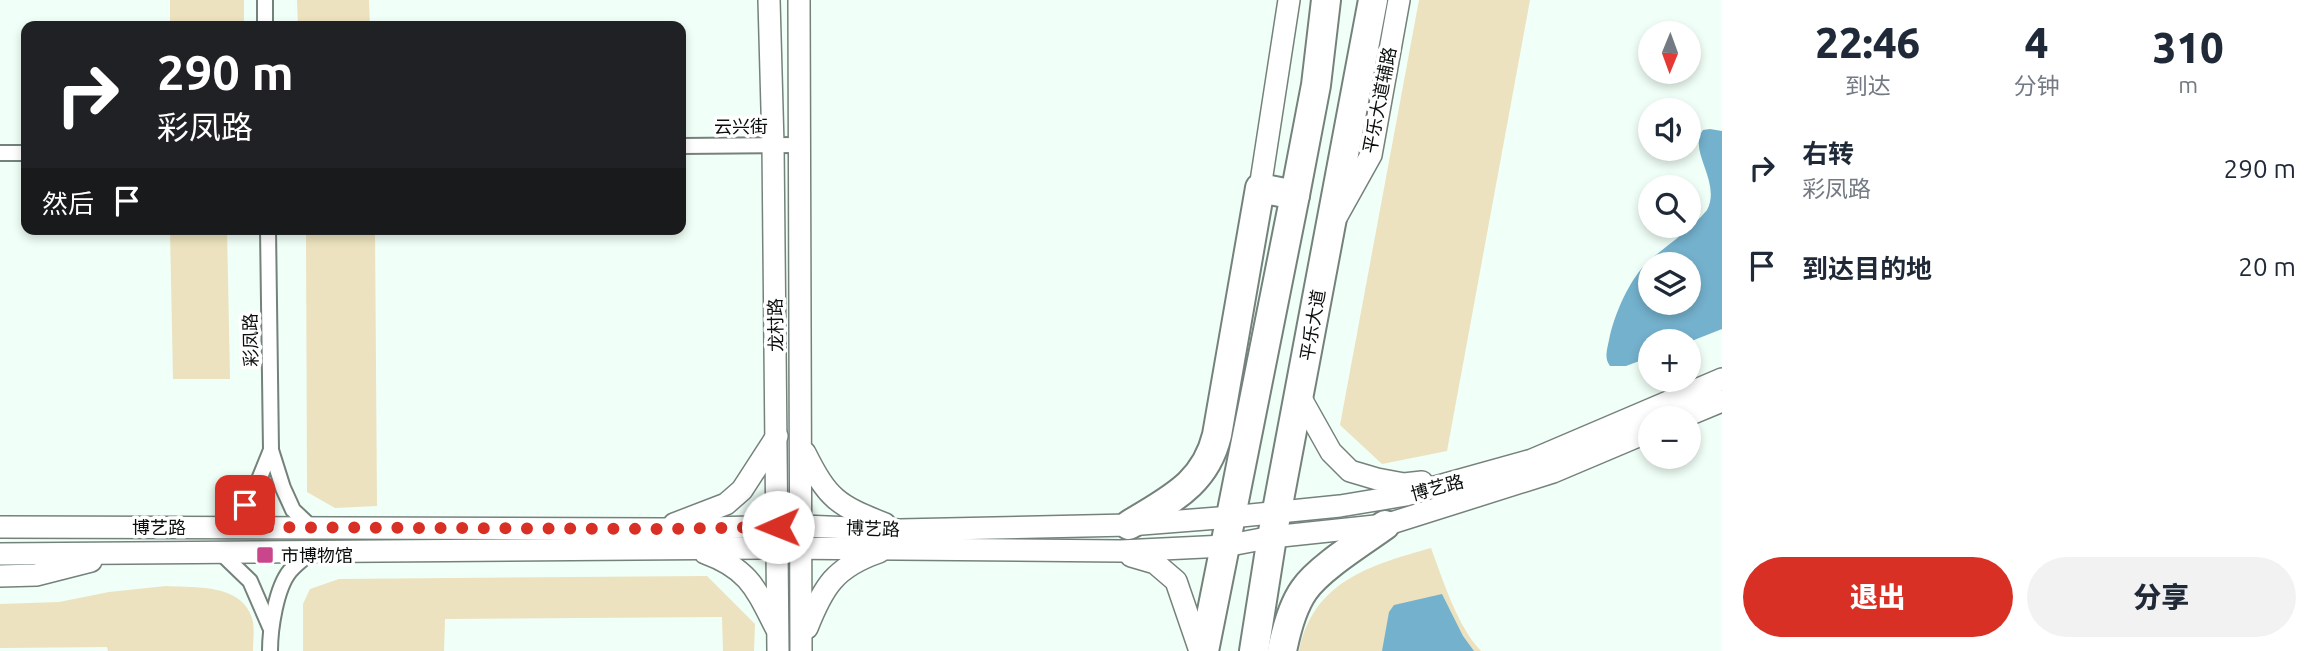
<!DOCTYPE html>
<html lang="zh">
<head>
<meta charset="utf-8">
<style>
	:root { --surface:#fff; --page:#f2f2f3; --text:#1f2937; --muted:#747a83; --accent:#d93025 }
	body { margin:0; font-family:Ubuntu,"Noto Sans SC",sans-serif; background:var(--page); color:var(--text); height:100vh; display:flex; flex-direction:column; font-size:26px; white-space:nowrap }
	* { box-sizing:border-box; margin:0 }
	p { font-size:23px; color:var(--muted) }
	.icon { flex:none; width:38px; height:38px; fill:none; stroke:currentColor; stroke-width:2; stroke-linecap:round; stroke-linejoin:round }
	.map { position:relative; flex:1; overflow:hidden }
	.panel { display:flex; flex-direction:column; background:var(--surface); width:595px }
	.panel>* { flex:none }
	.guide { position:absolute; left:21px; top:21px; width:665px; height:214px; border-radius:14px; box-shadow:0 4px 10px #0003; background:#202124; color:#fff; overflow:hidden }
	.needle { width:46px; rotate:181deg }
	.fabs { position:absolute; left:1638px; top:21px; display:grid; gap:14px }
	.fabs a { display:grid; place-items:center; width:63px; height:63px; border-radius:50%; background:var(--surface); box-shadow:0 4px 10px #0003; font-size:35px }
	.pin { position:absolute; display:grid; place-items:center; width:60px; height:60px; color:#fff; margin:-30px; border-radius:14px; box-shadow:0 4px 10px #0006 }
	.me { position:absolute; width:77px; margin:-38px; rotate:269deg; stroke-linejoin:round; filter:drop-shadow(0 0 5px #0008) }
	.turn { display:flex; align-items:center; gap:24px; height:147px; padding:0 21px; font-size:32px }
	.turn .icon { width:91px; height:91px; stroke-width:2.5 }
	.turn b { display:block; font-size:49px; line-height:60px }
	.then { display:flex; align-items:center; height:66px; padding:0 21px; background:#0003; gap:14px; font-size:26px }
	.eta { display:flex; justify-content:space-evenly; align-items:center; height:119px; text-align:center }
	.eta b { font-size:42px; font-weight:800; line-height:49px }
	.button { display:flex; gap:14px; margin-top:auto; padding:14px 21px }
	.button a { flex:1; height:80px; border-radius:42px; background:var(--accent); color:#fff; font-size:28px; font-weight:800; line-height:80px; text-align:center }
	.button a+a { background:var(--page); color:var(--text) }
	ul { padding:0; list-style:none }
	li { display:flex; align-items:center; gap:21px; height:98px; padding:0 21px }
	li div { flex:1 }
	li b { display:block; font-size:26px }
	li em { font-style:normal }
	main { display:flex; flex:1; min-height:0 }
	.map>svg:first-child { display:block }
	.green { fill:#ece2bf }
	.water { fill:#74b1cd; fill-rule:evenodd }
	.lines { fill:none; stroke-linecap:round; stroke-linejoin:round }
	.street-casing { stroke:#75827b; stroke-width:18 }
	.secondary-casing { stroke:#75827b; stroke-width:24 }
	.highway-casing { stroke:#75827b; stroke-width:32 }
	.street { stroke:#fff; stroke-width:14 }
	.secondary { stroke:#fff; stroke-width:21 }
	.highway { stroke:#fff; stroke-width:28 }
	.route { stroke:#d93025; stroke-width:12; stroke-dasharray:0 21.6 }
	.poi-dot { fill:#ca468c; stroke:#fff; stroke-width:2.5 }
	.labels { text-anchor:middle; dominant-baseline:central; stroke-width:7; stroke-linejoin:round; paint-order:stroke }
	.street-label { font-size:18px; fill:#0a0f0c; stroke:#fff }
	.poi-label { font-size:18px; fill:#0a0f0c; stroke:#fff; text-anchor:start }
</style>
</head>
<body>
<main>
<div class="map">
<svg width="1722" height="651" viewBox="0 0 1722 651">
	<rect width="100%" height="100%" fill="#f0fff7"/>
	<g class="green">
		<rect x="170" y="0" width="74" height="26"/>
		<polygon points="297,0 369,0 370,26 298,26"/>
		<polygon points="1419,0 1530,0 1447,451 1382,464 1340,425"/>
		<polygon points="170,229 227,229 230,379 173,379"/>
		<polygon points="306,229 375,229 377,506 335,508 307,492"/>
		<path d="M1431 548C1443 580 1457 626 1481 651H1299C1313 581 1371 565 1431 548Z"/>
		<polygon points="707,576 755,624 754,651 723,651 722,617 445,619 444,651 303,651 303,604 310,589 339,579"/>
		<path d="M166 586C194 588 241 583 252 618 255 627 253 641 253 651H108L107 647 0 648V604L59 602 109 592Z"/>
	</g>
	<g class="water">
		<path d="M1710 129 1722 131V329L1689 342 1650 341V357L1626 366H1610C1604 358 1607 350 1609 340 1614 315 1630 277 1650 260 1669 244 1691 229 1707 210 1722 182 1687 150 1703 130ZM1650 264H1689V303H1650Z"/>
		<polygon points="1442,594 1463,636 1474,651 1382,651 1389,612 1394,605"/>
	</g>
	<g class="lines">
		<defs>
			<g id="street">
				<polyline points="265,0 265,26"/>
				<polyline points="681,146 801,145"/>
				<polyline points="0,153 26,153"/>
				<polyline points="268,229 271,450 283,488 293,510 311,527"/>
				<polyline points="217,527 245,505 258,482 271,450"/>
				<polyline points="221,553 250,581 270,627"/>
				<path d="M270 651C270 629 276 588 290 571 296 564 304 558 311 552"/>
			</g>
			<g id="secondary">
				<polyline points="769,0 773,145 778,651"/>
				<polyline points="799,0 801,651"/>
				<polyline points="1260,188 1289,0"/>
				<polyline points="1337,216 1371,155 1399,0"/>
				<polyline points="1299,395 1331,452 1350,471 1377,479 1404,484 1422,482"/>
				<polyline points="1681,418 1722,401"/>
				<path d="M805 453C828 499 837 505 885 524"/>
				<polyline points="674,524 726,504 742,490 777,436"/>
				<polyline points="0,527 663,529 803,526 900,530 1129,525 1231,517 1340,506 1406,495 1532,460 1722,379"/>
				<path d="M705 553C749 569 756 589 776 628"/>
				<polyline points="0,554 777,548 1121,551 1225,546 1272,537 1385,525 1553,472 1650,431"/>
				<polyline points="1131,556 1155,563 1176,581 1200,651"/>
				<polyline points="0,576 36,575 91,561"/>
				<path d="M807 628C823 587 835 567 879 552"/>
			</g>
			<g id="highway">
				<path d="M1129 525C1169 500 1205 485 1217 435L1260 188 1295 195"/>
				<polyline points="1204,651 1295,195 1316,85 1326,0"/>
				<polyline points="1254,651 1272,537 1373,0"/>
				<path d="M1282 651C1286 631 1292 607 1304 590 1319 568 1363 541 1385 525"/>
			</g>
		</defs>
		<use href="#street" class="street-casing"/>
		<use href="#secondary" class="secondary-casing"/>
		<use href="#highway" class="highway-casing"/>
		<use href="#street" class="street"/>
		<use href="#secondary" class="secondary"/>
		<use href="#highway" class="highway"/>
	</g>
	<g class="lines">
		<polyline class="route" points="245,505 217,527 663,529 778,527"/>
	</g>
	<rect class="poi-dot" x="256" y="546" width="18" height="18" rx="3.5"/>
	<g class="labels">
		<g class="street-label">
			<text transform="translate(1379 100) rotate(-79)">平乐大道辅路</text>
			<text x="741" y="126">云兴街</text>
			<text transform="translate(775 325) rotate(-91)">龙村路</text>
			<text transform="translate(1312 325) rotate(-80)">平乐大道</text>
			<text transform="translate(250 340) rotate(-91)">彩凤路</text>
			<text transform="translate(1437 487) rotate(-15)">博艺路</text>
			<text x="159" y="527">博艺路</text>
			<text transform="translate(873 528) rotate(2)">博艺路</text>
		</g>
		<g class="poi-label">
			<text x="281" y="555">市博物馆</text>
		</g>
	</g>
</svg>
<div class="fabs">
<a><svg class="needle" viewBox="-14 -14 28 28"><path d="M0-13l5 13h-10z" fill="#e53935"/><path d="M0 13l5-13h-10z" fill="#747a83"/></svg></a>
<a><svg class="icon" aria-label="sound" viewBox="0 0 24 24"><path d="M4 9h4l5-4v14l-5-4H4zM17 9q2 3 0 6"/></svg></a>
<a><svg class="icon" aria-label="search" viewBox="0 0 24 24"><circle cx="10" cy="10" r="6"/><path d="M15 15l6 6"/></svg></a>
<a><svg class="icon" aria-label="layers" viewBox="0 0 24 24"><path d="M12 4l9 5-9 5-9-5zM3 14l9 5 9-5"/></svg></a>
<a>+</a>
<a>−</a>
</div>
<div class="pin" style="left:245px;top:505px;background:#d93025"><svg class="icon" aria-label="arrive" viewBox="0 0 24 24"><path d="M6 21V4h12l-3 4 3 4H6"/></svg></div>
<svg class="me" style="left:778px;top:527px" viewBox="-20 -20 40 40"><circle r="19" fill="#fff"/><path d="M0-13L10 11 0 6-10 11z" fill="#d93025"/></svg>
<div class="guide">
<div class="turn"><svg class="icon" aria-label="right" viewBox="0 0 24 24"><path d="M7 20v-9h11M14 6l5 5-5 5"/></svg><div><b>290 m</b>彩凤路</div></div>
<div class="then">然后<svg class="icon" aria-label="arrive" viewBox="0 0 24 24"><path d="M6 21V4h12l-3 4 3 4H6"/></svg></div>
</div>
</div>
<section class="panel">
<div class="eta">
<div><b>22:46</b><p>到达</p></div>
<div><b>4</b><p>分钟</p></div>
<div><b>310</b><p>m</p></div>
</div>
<ul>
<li><svg class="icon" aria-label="right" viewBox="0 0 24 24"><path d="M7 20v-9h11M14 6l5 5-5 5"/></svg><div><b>右转</b><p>彩凤路</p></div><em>290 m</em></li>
<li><svg class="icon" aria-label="arrive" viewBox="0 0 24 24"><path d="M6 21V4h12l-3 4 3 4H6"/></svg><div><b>到达目的地</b></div><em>20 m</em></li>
</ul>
<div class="button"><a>退出</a><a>分享</a></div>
</section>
</main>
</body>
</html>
